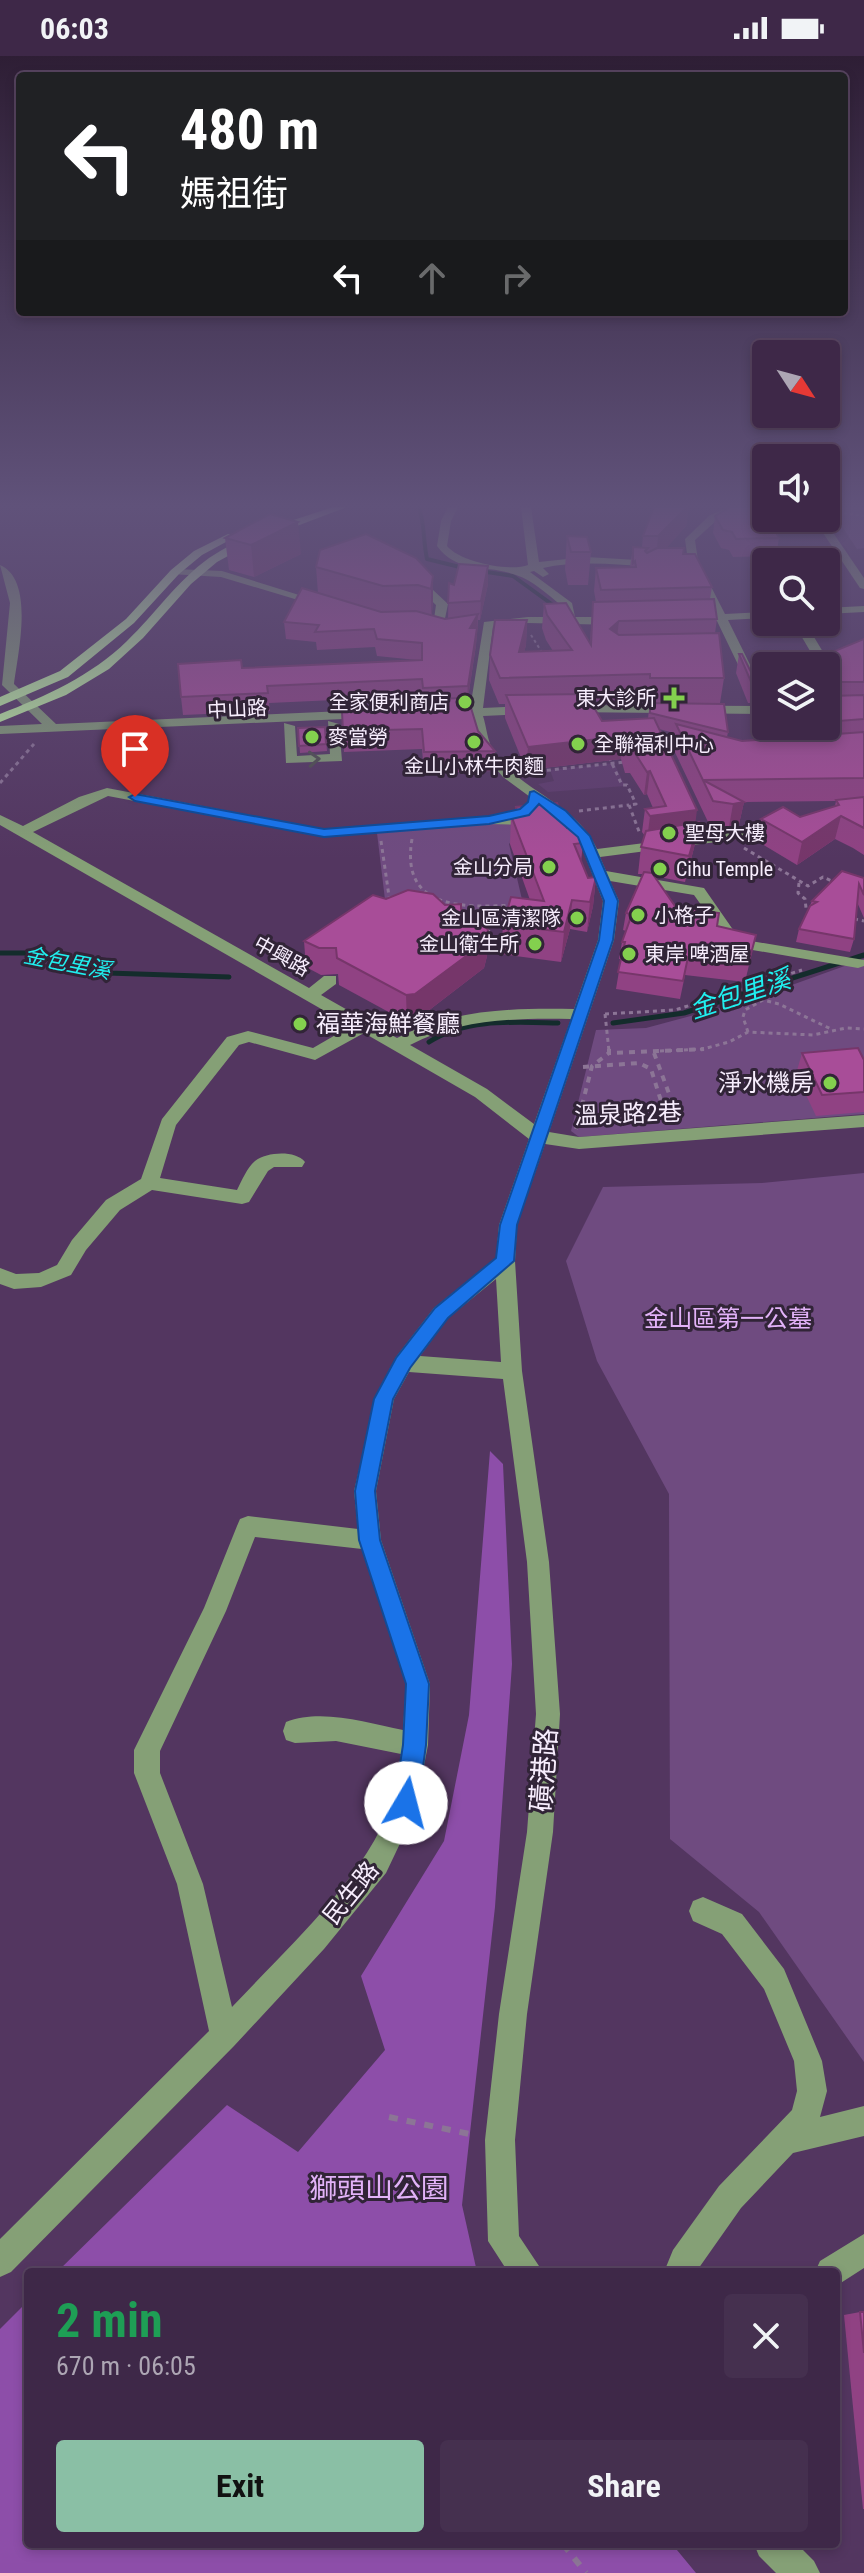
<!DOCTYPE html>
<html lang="en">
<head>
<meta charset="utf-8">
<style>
	:root { --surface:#3e2848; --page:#45304f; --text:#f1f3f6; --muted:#ada6b4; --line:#574460; --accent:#8abfa5 }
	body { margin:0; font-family:"Roboto Condensed","Noto Sans TC",sans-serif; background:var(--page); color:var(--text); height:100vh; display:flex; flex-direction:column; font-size:30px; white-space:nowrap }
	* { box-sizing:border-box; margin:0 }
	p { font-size:26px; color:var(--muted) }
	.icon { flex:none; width:44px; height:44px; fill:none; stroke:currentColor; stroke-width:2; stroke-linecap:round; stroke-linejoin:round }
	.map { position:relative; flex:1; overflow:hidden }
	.sheet { position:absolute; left:24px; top:2212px; width:816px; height:280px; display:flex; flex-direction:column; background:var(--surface); border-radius:8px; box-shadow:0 4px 12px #0003,0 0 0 2px var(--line) }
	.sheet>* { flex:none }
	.guide { position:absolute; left:16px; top:16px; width:832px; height:244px; border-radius:8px; box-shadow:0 4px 12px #0003,0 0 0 2px var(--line); background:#202124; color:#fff; overflow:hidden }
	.needle { width:52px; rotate:126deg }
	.fabs { position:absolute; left:752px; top:284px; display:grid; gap:16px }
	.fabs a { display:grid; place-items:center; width:88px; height:88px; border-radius:8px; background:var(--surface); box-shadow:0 4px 12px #0003,0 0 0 2px var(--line); font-size:40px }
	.pin { position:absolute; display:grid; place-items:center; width:68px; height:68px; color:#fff; margin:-82px -34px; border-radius:50% 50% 50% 0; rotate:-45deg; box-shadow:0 0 8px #0007 }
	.pin .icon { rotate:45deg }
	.me { position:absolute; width:88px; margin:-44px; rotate:8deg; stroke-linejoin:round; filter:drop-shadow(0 0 6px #0008) }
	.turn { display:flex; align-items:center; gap:28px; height:168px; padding:0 32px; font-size:36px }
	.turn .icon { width:104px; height:104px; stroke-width:2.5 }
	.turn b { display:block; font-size:56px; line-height:68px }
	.lanes { display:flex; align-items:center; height:76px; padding:0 32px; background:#0003; justify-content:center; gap:40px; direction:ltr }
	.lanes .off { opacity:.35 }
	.round { display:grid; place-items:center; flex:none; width:84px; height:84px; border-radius:8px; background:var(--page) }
	.summary { display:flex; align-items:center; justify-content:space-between; height:136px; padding:0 32px }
	h1 { font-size:48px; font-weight:700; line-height:60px; color:#1e9e55 }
	.button { display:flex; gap:16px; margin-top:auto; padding:16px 32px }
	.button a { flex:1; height:92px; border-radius:8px; background:var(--accent); color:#111; font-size:32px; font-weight:700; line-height:92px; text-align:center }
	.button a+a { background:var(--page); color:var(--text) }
	.status { display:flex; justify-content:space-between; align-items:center; height:56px; padding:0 40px; background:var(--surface); direction:ltr }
	.status svg { height:22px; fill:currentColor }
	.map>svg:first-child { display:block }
	.built { fill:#5e3c6d }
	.green { fill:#6f4b80 }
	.forest { fill:#8d4ea9 }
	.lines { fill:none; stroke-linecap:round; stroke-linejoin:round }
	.stream-far1 { stroke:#142c2c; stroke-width:4 }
	.stream { stroke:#142c2c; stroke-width:5 }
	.path-far3 { stroke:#8c7596; stroke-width:2; stroke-dasharray:3 3; stroke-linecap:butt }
	.path-far2 { stroke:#8c7596; stroke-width:3; stroke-dasharray:4 4; stroke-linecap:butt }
	.path-far1 { stroke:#8c7596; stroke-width:4; stroke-dasharray:6 6; stroke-linecap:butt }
	.path { stroke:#8c7596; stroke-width:6; stroke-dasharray:9 9; stroke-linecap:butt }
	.minor { fill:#85a076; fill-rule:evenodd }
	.major { fill:#c4fca4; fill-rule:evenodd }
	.wall { fill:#904283; fill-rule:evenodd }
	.shaded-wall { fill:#76366a }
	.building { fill:#a84d98; stroke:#76366a; stroke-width:2 }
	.oneway { stroke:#4e4f4d }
	.route { fill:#1a73e8; stroke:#114b97; stroke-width:2 }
	.poi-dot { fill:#83d04e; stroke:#312437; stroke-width:3 }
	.labels { text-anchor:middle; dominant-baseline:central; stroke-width:6; stroke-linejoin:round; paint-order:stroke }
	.far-poi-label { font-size:20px; fill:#f7edfd; stroke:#312437; text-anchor:start }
	.far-street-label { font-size:20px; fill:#f7edfd; stroke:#312437 }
	.far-water-label { font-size:22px; font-style:italic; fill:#20f0f0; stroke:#312437 }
	.poi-label { font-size:24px; fill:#f7edfd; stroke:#312437; text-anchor:start }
	.street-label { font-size:24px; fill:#f7edfd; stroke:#312437 }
	.park-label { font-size:24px; fill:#e2b2f8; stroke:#312437 }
	.water-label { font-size:26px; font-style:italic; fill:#20f0f0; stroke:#312437 }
	.near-street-label { font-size:28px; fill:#f7edfd; stroke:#312437 }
	.near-park-label { font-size:28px; fill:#e2b2f8; stroke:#312437 }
</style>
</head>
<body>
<div class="status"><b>06:03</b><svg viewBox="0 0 49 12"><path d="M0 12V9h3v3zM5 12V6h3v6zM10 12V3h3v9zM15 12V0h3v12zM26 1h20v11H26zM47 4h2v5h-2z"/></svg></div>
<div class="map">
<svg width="864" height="2517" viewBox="0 0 864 2517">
	<rect width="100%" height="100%" fill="#533660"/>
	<polygon class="built" points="614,707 625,730 548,736 538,728 554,725 550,714"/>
	<g class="green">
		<polygon points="829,451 864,451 864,492 857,493"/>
		<polygon points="506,766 528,767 509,788 524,852 519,866 386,852 377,777"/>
		<polygon points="864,903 864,1058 579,1081 571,1075 596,974 646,972 750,944"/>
		<polygon points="864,1117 864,2006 759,1856 670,1783 669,1438 597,1305 566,1205 603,1131 762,1127"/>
	</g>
	<g class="forest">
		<polygon points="490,1395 503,1408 512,1608 495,1851 462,2149 477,2216 57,2216 227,2049 298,2096 385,1994 361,1920 444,1785 469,1659"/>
		<polygon points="28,2245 28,2488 672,2488 696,2517 0,2517 0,2273"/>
	</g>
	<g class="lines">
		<g class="stream-far1">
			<path d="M419 451C425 469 423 485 427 503L464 512"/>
			<polyline points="480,515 513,520 557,552"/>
		</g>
		<g class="stream">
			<polyline points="0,897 25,897 108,917 229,921"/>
			<polyline points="613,967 684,957 864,899"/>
			<path d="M429 986C466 962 515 966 558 967"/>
		</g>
		<g class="path-far3">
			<polyline points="832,456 864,460"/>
			<polyline points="531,579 543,598"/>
		</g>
		<g class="path-far2">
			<polyline points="609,701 622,729 627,729 636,748 629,749 640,778"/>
			<polyline points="531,716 625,706"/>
			<polyline points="0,727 34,688"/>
			<polyline points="579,755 629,749"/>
			<path d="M412 783C400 853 461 852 513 849"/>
			<polyline points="381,785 390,847"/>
			<polyline points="744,792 808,830 823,821 836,827"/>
			<polyline points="799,827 798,837 805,843 806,852 813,854"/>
			<polyline points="854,863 864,865"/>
			<polyline points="487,877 495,864 490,851"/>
			<polyline points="296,913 310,903"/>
			<polyline points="605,958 609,995"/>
			<polyline points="605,958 675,954 802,914"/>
			<polyline points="748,976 743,961 745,954 763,944 779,948 833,974"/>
			<polyline points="660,995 703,993 729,986 748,976 813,979 846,972 864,973"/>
		</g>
		<g class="path-far1">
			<polyline points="609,993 609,997 704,993"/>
			<polyline points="654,997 678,1062"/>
			<polyline points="583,1011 639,1007 651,1013 667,1064"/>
			<polyline points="576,1073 592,1010 609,997"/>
		</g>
		<g class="path">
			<polyline points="389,2061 474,2079"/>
			<polyline points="563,2488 586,2517"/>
		</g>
		<g class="minor">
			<path d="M448 451H458L451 465 447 490C460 506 510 516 528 509L521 451H531L539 506 586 501 655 505 660 508 655 511C618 509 579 504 543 512L549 518 543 521 534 515 530 516 572 547 575 561H618L624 565 618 569 528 567 493 571 483 652 530 650 536 654 530 658 483 660C486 669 487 681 491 690 512 733 576 745 597 793L724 777 790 763V769L724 785 600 801 606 815 704 832 736 878 745 884 864 904V910L858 912 735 891 726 884 694 839 610 825 619 845 614 884 549 1076 579 1081 864 1059V1071L579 1093 545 1088 517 1169 515 1205 522 1315 549 1506 560 1658 553 1776 527 1958 515 2084 519 2180 543 2216H508L488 2185 485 2084 499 1958 527 1776 536 1658 527 1506 503 1323 409 1316 394 1343 376 1435 381 1484 430 1628 428 1689 415 1756 386 1817 324 1893 234 1990 11 2216 0 2221V2183L209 1975 177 1828 134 1717V1694L204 1552 237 1470 240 1463 248 1460 358 1473 354 1435 377 1337 396 1301 434 1252 496 1202 499 1169 529 1083 475 1041 364 977 315 1004 249 986 239 989 176 1069 160 1122 237 1134C242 1124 247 1112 255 1105 267 1096 295 1094 305 1106L302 1111H274L268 1115 249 1146 242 1148 152 1134 120 1154 86 1194 71 1219 41 1231 14 1233 0 1228V1212L16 1218 39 1217 57 1209 72 1184 106 1144 141 1123 162 1063 227 981 248 975 313 992 351 970 0 769V759L23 770 79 741 107 732 324 773 489 760 541 762 543 765 536 769 489 768 324 781 108 740 33 776 309 932 324 920H336V928L321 939 397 982C452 953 513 952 574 953L598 884 603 845 578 782 556 760 503 721 478 692 471 661 460 657 470 653 484 566 528 561H564L562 550C548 539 534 525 516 519 487 508 457 518 437 490L441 465ZM571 963 534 1068 487 1033 410 989C460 963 515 962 571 963ZM496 1223 501 1306 420 1300 448 1262ZM255 1481 362 1493 406 1628 403 1674C367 1667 322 1652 286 1666L283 1675 286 1684 295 1687 336 1685 401 1698C398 1714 398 1733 392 1747 363 1825 288 1891 232 1951L203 1828 160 1717V1695L226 1555Z"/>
			<polygon points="731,451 744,451 718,463 695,484 698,505 725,558 766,556 766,562 728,564 766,641 766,658 565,656 564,653 570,649 758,650 717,565 690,566 684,563 690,560 713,558 688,505 685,483 710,459"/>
			<polygon points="813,462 823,462 864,522 864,533 860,532"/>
			<path d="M0 509C35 524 18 597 14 628L56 668 366 654 372 658 366 662 0 678V670L42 668 2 629 10 547Z"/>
			<polygon points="175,513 222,515 328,548 318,550 221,521 171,518 169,516"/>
			<polygon points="408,518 416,518 448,548 443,572 433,570 436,549 408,522"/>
			<polygon points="864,550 864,556 826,558 826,552"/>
			<polygon points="793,566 805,566 826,601 815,610 801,610 813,600"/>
			<polygon points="328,665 339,668 342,705 286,707 284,667 295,670 297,700 330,698"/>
			<polygon points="638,671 705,687 707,690 700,694 633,678 633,672"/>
			<polygon points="703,1841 742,1858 784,1913 822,2005 827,2035 820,2061 864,2050 864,2080 793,2097 741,2152 696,2216 664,2216 673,2194 719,2130 792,2054 797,2035 794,2005 764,1933 722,1878 693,1865 689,1855 693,1845"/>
			<polygon points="864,2178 864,2212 836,2230 836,2216 815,2216 820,2205"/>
			<polygon points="754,2488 797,2488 814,2505 820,2517 776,2517 759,2500"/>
		</g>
		<g class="major">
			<path d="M333 451H347L252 487 217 506 191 528 143 582 109 613 66 639 0 666V658C46 640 91 620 127 585 155 558 177 525 209 502 246 477 291 465 333 451Z"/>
			<polygon points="228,478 237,480 202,499 179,518 134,567 68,621 0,650 0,641 60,615 126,563 171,514 194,495"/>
		</g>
	</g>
	<g class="wall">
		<path d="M654 451H689L686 470 666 492 683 498 712 531 710 543 717 563 715 577 724 622 720 647 728 676 727 681 742 685 764 683 754 661 759 639 766 637V670H826V610H766V634L759 619 763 598 811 605 864 583V799L853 792 835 783 797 809 757 785 761 763 800 761 835 750 836 745 744 746 739 768 729 771 709 768 672 690 674 677 659 673 695 767 699 766 694 792 685 826 654 820 675 850 717 870 756 879 745 926 685 919 680 943 616 933 621 903H619L622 886 626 875 623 874 626 857 643 818H638L641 791 645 780 642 776 645 753 653 752 647 738 644 739 630 717H625L621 703 526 714 505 662V648H499L489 624 490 599 527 564 526 589 524 596 553 595 546 584 542 572 544 548 590 587 593 546H596L594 535 596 512 630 511 633 491H642L643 480ZM646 643 647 647H650L648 662 602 665 590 645Z"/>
		<polygon points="730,451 766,451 766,462 810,462 808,469 772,470 779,482 776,500 733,501 729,494 721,492 713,477 715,460"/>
		<polygon points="567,480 591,496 588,529 568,529 565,513"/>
		<polygon points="225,482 301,498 254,521 229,514"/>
		<polygon points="488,510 488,528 480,564 478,564 476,589 468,642 478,675 495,695 494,715 424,717 422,693 344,696 342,656 424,651 422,640 269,647 270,655 183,659 181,641 242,612 417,604 377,600 375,591 317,594 316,586 286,583 284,566 318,537 316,511 433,520 432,559 445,563 448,562 449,527 454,529"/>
		<polygon points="739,598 757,628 753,647 748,647 736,617"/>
		<polygon points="325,671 327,695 300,697 298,672"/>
		<polygon points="516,751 567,772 583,787 581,806 588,822 596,821 593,850 587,876 570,873 561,906 501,898 503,869 530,844 510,788 511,759 515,758"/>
		<polygon points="864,822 864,862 857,846 854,883 850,896 796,886 799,873 812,845"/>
		<polygon points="386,843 445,849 461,853 487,900 484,912 415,965 407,966 339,929 338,918 321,919 306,911 304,885"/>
		<polygon points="802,997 864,1004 864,1056 816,1060 796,1018"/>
		<polygon points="860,2256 864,2256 864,2453 863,2453 844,2259"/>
	</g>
	<g class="shaded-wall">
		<polygon points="687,451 689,451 686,470 656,504 658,480"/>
		<polygon points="298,466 301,498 254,521 251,489"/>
		<polygon points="488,510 488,528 480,564 481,545"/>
		<polygon points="433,520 433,549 431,562 431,533"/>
		<polygon points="478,558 476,589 467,648 470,572"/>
		<polygon points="527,564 526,589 518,622 519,596"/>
		<polygon points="619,565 616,590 610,573"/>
		<polygon points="624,680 621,703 526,714 528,691"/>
		<polygon points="650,715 647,738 644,739 647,716"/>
		<polygon points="744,746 739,768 729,771 733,748"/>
		<polygon points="697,754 694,778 647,784 650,760"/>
		<polygon points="841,760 835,783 797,809 802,786"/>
		<polygon points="699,766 694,792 685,826 689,800"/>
		<polygon points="596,821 593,850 587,876 590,846"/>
		<polygon points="572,844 570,873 561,906 564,876"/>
		<polygon points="488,874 487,900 484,912 415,965 407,966 406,939"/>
	</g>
	<g class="building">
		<polygon points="654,451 687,451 658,480 643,480"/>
		<polygon points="730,451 761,451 766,459 766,462 768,462 779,482 736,483 732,476 723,474 715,460"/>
		<polygon points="270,458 298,466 251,489 225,482"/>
		<polygon points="366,478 416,502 433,520 431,533 418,529 383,530 316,511 320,494"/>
		<polygon points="567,480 587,481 591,496 571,496"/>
		<polygon points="633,491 648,492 645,495 647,497 657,492 684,492 683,498 695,498 712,531 601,534 596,512 636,511 635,505 633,507"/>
		<polygon points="459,508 488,510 481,545 448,547 449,527 454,529"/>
		<polygon points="302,532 381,556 416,555 445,563 478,558 470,572 477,572 468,630 423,632 422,623 267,630 268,637 181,641 178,608 241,604 242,612 422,604 422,587 377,583 374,573 315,576 319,569 284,566"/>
		<polygon points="714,543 717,563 619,565 610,573 619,579 719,577 724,622 650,622 650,618 500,622 490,599 495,564 527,564 519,596 572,594 547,559 544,548 566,547 591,589 593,546"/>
		<polygon points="864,583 864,626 831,626 828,629 831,640 864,639 864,663 826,666 826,610 769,610 763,598 811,605"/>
		<polygon points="739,598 742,598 757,628 752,628"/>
		<polygon points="766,637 766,656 759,639"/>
		<polygon points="586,638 602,665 654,662 697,754 650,760 645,753 666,750 650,715 647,716 633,694 628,694 624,680 528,691 506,639"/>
		<polygon points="468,642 478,675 495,695 424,696 422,673 343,675 342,656 424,651 424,643"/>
		<polygon points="650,647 724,648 728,676 650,657"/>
		<polygon points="676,668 742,685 864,676 864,722 703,724 744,746 733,748 713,745"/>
		<polygon points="325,671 326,688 299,690 298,672"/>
		<polygon points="864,741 864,772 841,760 802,786 761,763 783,751 800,761 839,749 836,744"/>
		<polygon points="557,747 567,772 577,771 583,787 574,788 588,822 596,821 590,846 572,844 564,876 503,869 511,841 544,845 511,759 518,758 516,751"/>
		<polygon points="699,766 689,800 641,791 646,775"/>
		<polygon points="842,815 864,822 864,839 859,828 854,883 799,873 810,850 817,846 812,845"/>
		<polygon points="644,816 652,817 675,850 719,857 717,870 756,879 748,909 688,901 683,925 618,916 625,886 622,886 632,858 626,857"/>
		<polygon points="408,834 433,838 445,849 461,848 461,853 480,863 488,874 485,886 415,938 406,939 337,902 336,892 319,892 304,885 373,839 386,843"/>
		<polygon points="858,992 864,1004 864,1036 822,1039 802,997"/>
		<polygon points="860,2256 864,2256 864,2297"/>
	</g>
	<defs><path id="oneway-chevron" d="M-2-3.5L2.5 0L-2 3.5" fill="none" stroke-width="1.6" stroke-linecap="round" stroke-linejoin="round" transform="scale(2)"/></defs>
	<use class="oneway" href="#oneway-chevron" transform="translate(314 703) rotate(-3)"/>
	<linearGradient id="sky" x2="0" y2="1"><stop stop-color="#2e1e35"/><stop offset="0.56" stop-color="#60527a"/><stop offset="1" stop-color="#60527a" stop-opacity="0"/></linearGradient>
	<rect width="864" height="803" fill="url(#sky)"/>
	<polygon class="route" points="534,735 566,755 590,780 618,845 613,884 517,1169 514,1205 448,1262 410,1312 393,1343 375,1435 380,1484 429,1628 426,1689 418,1747 415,1756 406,1759 398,1756 394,1747 403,1689 406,1628 359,1484 355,1435 374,1343 396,1302 435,1252 496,1202 500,1169 599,884 604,845 578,781 539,748 529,759 489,768 324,781 135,745 129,741 135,738 324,773 489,760 520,753 528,746 530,736"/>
	<g class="poi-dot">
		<path d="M670 630h8v8h8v8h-8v8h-8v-8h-8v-8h8z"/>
		<circle cx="465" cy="646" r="8"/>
		<circle cx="312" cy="681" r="8"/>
		<circle cx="474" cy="686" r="8"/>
		<circle cx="578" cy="688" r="8"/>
		<circle cx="669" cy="777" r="8"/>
		<circle cx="549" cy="811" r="8"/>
		<circle cx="660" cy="813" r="8"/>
		<circle cx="638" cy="859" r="8"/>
		<circle cx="577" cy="862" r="8"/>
		<circle cx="535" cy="888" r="8"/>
		<circle cx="629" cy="898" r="8"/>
		<circle cx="300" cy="968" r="8"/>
		<circle cx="830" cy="1027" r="8"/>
	</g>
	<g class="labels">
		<g class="far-poi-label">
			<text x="656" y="642" text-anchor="end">東大診所</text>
			<text x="449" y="646" text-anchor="end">全家便利商店</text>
			<text x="328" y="681">麥當勞</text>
			<text x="594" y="688">全聯福利中心</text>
			<text x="474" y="710" text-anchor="middle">金山小林牛肉麵</text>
			<text x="685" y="777">聖母大樓</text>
			<text x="533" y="811" text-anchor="end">金山分局</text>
			<text x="676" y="813">Cihu Temple</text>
			<text x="654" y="859">小格子</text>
			<text x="561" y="862" text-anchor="end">金山區清潔隊</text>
			<text x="519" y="888" text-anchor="end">金山衛生所</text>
			<text x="645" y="898">東岸 啤酒屋</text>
		</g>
		<g class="far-street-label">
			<text transform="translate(237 653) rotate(-3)">中山路</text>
			<text transform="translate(282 900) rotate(29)">中興路</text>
		</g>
		<g class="far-water-label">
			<text transform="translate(67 907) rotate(11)">金包里溪</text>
		</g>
		<g class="poi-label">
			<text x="316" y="968">福華海鮮餐廳</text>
			<text x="814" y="1027" text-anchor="end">淨水機房</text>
		</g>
		<g class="street-label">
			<text transform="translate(628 1058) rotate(-2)">溫泉路2巷</text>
			<text transform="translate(351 1837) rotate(-51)">民生路</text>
		</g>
		<g class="park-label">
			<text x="728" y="1263">金山區第一公墓</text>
		</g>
		<g class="water-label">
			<text transform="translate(740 938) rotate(-18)">金包里溪</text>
		</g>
		<g class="near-street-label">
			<text transform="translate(544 1714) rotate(-86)">磺港路</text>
		</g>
		<g class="near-park-label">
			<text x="379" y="2132">獅頭山公園</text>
		</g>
	</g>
</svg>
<div class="fabs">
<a><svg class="needle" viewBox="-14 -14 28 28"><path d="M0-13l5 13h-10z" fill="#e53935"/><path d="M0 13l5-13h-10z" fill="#ada6b4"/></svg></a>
<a><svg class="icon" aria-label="sound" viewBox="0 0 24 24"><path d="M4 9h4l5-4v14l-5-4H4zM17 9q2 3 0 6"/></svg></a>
<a><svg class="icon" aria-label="search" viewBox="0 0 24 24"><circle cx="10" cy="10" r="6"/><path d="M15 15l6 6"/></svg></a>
<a><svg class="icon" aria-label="layers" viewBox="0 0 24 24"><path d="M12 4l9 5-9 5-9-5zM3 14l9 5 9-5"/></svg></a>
</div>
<div class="pin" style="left:135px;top:741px;background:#d93025"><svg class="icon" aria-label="arrive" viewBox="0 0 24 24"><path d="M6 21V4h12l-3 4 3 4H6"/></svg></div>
<svg class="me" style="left:406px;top:1747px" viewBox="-20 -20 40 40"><circle r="19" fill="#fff"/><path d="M0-13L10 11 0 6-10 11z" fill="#1a73e8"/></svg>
<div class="guide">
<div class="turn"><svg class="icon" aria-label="left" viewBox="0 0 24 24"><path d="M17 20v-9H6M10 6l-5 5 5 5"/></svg><div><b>480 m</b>媽祖街</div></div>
<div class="lanes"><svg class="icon" aria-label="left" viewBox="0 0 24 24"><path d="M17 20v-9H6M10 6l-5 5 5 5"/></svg><svg class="icon off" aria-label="ahead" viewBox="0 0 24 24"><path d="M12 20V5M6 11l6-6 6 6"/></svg><svg class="icon off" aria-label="right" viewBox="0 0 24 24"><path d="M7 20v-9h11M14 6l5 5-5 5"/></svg></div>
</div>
<section class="sheet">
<div class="summary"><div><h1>2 min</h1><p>670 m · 06:05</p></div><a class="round"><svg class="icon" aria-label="close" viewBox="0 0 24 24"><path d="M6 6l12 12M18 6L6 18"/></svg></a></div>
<div class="button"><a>Exit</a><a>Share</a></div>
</section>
</div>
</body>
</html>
